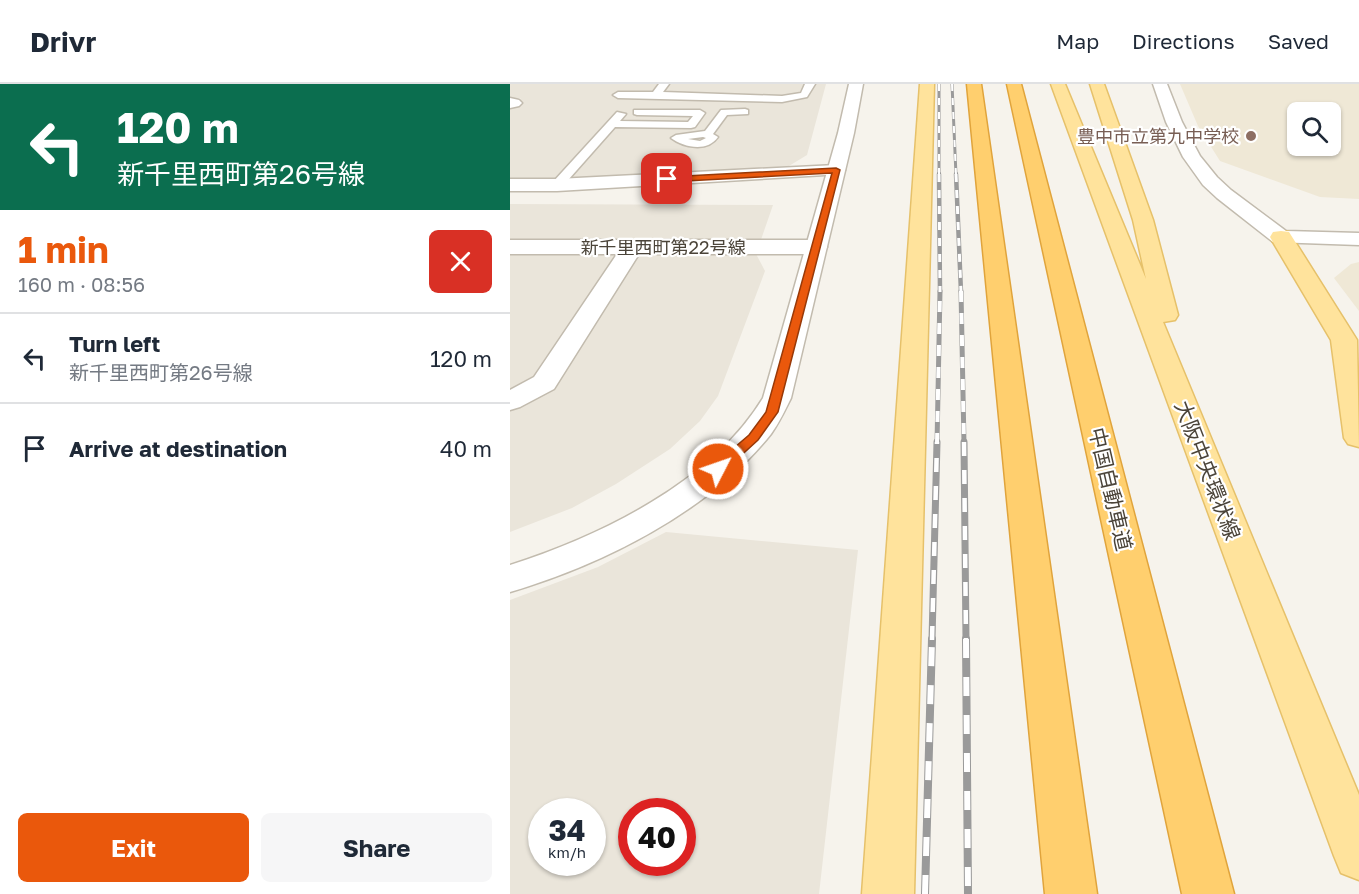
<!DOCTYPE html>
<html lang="en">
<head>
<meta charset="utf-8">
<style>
	:root { --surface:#fff; --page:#f6f6f7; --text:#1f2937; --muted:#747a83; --line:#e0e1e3; --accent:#ea580c }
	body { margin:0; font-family:"Golos Text","Noto Sans JP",sans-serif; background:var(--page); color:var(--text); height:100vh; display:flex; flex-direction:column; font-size:22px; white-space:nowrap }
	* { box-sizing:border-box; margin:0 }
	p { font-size:20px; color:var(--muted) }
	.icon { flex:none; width:33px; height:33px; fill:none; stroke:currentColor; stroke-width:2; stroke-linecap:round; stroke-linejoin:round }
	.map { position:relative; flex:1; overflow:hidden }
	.sheet { display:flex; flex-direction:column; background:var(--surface); width:510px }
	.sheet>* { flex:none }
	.hud { background:#0b6e4f; color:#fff; overflow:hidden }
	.buttons { position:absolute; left:777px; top:18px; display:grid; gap:12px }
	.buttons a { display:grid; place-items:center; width:54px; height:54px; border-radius:9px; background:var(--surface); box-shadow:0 2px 4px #0004; font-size:30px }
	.speed { position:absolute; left:18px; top:714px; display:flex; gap:12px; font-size:30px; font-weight:700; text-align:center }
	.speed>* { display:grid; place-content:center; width:78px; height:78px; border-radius:50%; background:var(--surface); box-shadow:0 2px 4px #0004; line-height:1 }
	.speed small { font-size:15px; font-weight:400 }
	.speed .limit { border:9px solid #d22; background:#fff; color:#111 }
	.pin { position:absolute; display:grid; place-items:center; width:51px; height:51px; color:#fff; margin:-26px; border-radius:12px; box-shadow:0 3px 9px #0006 }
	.me { position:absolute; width:66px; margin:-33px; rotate:49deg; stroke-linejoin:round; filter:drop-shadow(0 0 4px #0008) }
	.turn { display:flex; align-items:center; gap:21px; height:126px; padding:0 18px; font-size:27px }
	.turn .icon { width:78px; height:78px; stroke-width:2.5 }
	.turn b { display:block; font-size:42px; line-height:51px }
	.round { display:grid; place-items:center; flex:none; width:63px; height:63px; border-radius:9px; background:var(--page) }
	.summary { display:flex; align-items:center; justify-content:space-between; height:102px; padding:0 18px }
	h1 { font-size:36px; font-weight:700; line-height:45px; color:var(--accent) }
	.button { display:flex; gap:12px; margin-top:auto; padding:12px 18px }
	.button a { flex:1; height:69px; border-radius:9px; background:var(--accent); color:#fff; font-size:24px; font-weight:700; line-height:69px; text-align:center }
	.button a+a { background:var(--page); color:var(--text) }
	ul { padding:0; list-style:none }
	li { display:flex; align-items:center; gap:18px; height:90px; padding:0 18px; border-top:2px solid var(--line) }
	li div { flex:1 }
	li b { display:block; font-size:22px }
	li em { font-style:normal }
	header { display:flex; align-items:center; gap:36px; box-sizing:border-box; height:84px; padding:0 30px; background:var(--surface); border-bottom:2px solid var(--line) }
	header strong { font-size:28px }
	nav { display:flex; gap:33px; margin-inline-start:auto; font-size:21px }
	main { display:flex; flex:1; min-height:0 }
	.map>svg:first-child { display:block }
	.residential { fill:#eae5da; fill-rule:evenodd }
	.education { fill:#efe8d6; fill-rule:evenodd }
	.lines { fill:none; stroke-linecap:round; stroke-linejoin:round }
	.service-casing { stroke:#c2bbae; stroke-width:3 }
	.minor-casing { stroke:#c2bbae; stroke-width:3 }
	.tertiary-casing { stroke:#c2bbae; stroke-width:3 }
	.primary-casing { stroke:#e6c16a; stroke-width:3 }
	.motorway-casing { stroke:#e0a43c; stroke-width:3 }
	.service { fill:#fff; fill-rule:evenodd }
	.minor { fill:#fff; fill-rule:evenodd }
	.tertiary { fill:#fff; fill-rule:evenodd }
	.primary { fill:#ffe39c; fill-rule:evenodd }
	.motorway { fill:#ffcf6e; fill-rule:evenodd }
	.rail-far4-casing { stroke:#9a9a9a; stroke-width:3 }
	.rail-far3-casing { stroke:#9a9a9a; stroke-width:4.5 }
	.rail-far2-casing { stroke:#9a9a9a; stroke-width:5 }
	.rail-far1-casing { stroke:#9a9a9a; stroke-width:7 }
	.rail-casing { stroke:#9a9a9a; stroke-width:8 }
	.rail-far4 { stroke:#fff; stroke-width:2; stroke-dasharray:7; stroke-linecap:butt }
	.rail-far3 { stroke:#fff; stroke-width:3; stroke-dasharray:8; stroke-linecap:butt }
	.rail-far2 { stroke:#fff; stroke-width:4; stroke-dasharray:11; stroke-linecap:butt }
	.rail-far1 { stroke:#fff; stroke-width:4.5; stroke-dasharray:14; stroke-linecap:butt }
	.rail { stroke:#fff; stroke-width:6; stroke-dasharray:19; stroke-linecap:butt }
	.route { fill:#ea580c; stroke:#983908; stroke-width:1.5 }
	.education-dot { fill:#8d6e63; stroke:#fff; stroke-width:2 }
	.labels { text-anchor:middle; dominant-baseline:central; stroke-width:4.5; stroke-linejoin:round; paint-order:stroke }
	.far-education-label { font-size:18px; fill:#785e54; stroke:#fff; text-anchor:end }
	.far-street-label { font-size:18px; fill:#4b4439; stroke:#fff }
	.street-label { font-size:21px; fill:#4b4439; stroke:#fff }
</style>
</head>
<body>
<header>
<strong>Drivr</strong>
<nav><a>Map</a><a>Directions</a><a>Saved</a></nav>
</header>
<main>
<section class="sheet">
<div class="hud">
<div class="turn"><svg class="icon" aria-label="left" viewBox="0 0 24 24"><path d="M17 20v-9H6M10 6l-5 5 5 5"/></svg><div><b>120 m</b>新千里西町第26号線</div></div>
</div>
<div class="summary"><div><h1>1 min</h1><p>160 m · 08:56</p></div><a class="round" style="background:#d93025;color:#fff"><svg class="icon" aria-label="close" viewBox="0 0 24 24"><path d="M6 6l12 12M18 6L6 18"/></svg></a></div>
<ul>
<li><svg class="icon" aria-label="left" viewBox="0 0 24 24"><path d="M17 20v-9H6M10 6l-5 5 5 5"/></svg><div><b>Turn left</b><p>新千里西町第26号線</p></div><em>120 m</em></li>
<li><svg class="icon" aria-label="arrive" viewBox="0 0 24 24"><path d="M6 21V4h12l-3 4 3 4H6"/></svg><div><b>Arrive at destination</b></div><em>40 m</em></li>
</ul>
<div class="button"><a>Exit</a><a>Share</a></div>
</section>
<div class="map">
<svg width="849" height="810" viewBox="0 0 849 810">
	<rect width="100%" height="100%" fill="#f6f3ec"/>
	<g class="residential">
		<polygon points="0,0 316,0 297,71 274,85 116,95 0,97 0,22 11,14 0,14"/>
		<polygon points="0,120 263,121 246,170 255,187 208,312 190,337 160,365 106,400 62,424 0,448"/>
		<path d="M156 448 348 466 309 810H0V516L88 483ZM32 728H82V778H32ZM122 728H172V778H122Z"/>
	</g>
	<g class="education">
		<path d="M670 0H849V115L810 113 710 77 688 42ZM788 28H820V62H788Z"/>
		<polygon points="849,178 849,227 824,194 841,180"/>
	</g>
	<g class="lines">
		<defs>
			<g id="service">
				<polygon points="149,0 159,0 153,8 272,12 291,9 295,0 305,0 297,13 272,18 108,14 103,11 108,8 143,8"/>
				<path d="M235 25 238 26V30L217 31 203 50 208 53C197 69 173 63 161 54L166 51 195 47 211 26ZM193 53 196 54 190 57 178 55Z"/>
				<polygon points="124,26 190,26 195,29 185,43 181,44 105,43 51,104 43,104 43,98 107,28 116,30 110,37 178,38 183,32 127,31 124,30"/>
			</g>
			<g id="minor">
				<polygon points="0,14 9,16 12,19 9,22 0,24"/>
				<polygon points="326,81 332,82 335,86 332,90 47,107 0,107 0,95 47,95"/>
				<polygon points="0,156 306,156 314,158 317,163 314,168 306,170 129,170 44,305 10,323 0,326 0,306 24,293 107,170 0,170"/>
			</g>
			<g id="tertiary">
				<path d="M339 0H353L344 49 281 314C275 326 269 339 261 350 200 427 92 481 0 508V481C91 452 202 398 253 314L328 49Z"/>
				<polygon points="643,0 657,0 672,38 690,72 707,93 721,106 776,147 849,149 849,161 763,158 707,114 693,101 673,73 656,38"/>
			</g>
			<g id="primary">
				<polygon points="410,0 424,0 404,810 352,810"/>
				<polygon points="541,0 555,0 636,195 623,136 580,0 594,0 643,136 668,231 665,236 653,238 849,711 849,796 831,789 824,772"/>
				<polygon points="771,147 779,148 847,256 849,363 838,360 834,354 821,256 760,153 763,148"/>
			</g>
			<g id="motorway">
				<polygon points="457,0 471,0 587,810 535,810"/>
				<polygon points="497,0 511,0 724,810 672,810"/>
			</g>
		</defs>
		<use href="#service" class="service-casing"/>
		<use href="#minor" class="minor-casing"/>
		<use href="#tertiary" class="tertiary-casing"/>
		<use href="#primary" class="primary-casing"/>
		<use href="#motorway" class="motorway-casing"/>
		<use href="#service" class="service"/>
		<use href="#minor" class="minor"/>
		<use href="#tertiary" class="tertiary"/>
		<use href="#primary" class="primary"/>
		<use href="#motorway" class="motorway"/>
		<defs>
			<g id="rail-far4">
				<polyline points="429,0 429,91"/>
				<polyline points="442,0 446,91"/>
			</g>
			<g id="rail-far3">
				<polyline points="429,90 430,208"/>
				<polyline points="446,90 451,208"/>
			</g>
			<g id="rail-far2">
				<polyline points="451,207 454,360"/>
				<polyline points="427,360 430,207"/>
			</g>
			<g id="rail-far1">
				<polyline points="454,358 456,556"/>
				<polyline points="422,556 427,358"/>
			</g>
			<g id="rail">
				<polyline points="456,555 458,810"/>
				<polyline points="415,810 422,555"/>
			</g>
		</defs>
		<use href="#rail-far4" class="rail-far4-casing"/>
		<use href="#rail-far3" class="rail-far3-casing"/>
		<use href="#rail-far2" class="rail-far2-casing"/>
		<use href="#rail-far1" class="rail-far1-casing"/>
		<use href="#rail" class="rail-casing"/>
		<use href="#rail-far4" class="rail-far4"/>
		<use href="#rail-far3" class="rail-far3"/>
		<use href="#rail-far2" class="rail-far2"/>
		<use href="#rail-far1" class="rail-far1"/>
		<use href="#rail" class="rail"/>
	</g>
	<polygon class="route" points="326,84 330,86 268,328 248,356 213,388 203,388 201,385 203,382 239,351 256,328 322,89 157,98 153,95 157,93"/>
	<circle class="education-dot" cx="741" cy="52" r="6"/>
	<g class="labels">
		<g class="far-education-label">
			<text x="729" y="52">豊中市立第九中学校</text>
		</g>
		<g class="far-street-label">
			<text x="153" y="163">新千里西町第22号線</text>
		</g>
		<g class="street-label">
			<text transform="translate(698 386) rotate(69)">大阪中央環状線</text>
			<text transform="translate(601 405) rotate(77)">中国自動車道</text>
		</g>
	</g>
</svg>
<div class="buttons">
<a><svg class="icon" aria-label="search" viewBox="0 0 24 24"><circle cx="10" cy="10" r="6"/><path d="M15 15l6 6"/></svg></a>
</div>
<div class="speed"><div>34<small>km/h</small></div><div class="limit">40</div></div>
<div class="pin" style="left:157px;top:95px;background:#d93025"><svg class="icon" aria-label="arrive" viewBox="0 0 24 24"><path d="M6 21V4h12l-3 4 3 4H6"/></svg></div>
<svg class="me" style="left:208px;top:385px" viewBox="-20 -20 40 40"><circle r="17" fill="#ea580c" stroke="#fff" stroke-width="3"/><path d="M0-11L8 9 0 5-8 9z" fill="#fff"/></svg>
</div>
</main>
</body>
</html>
